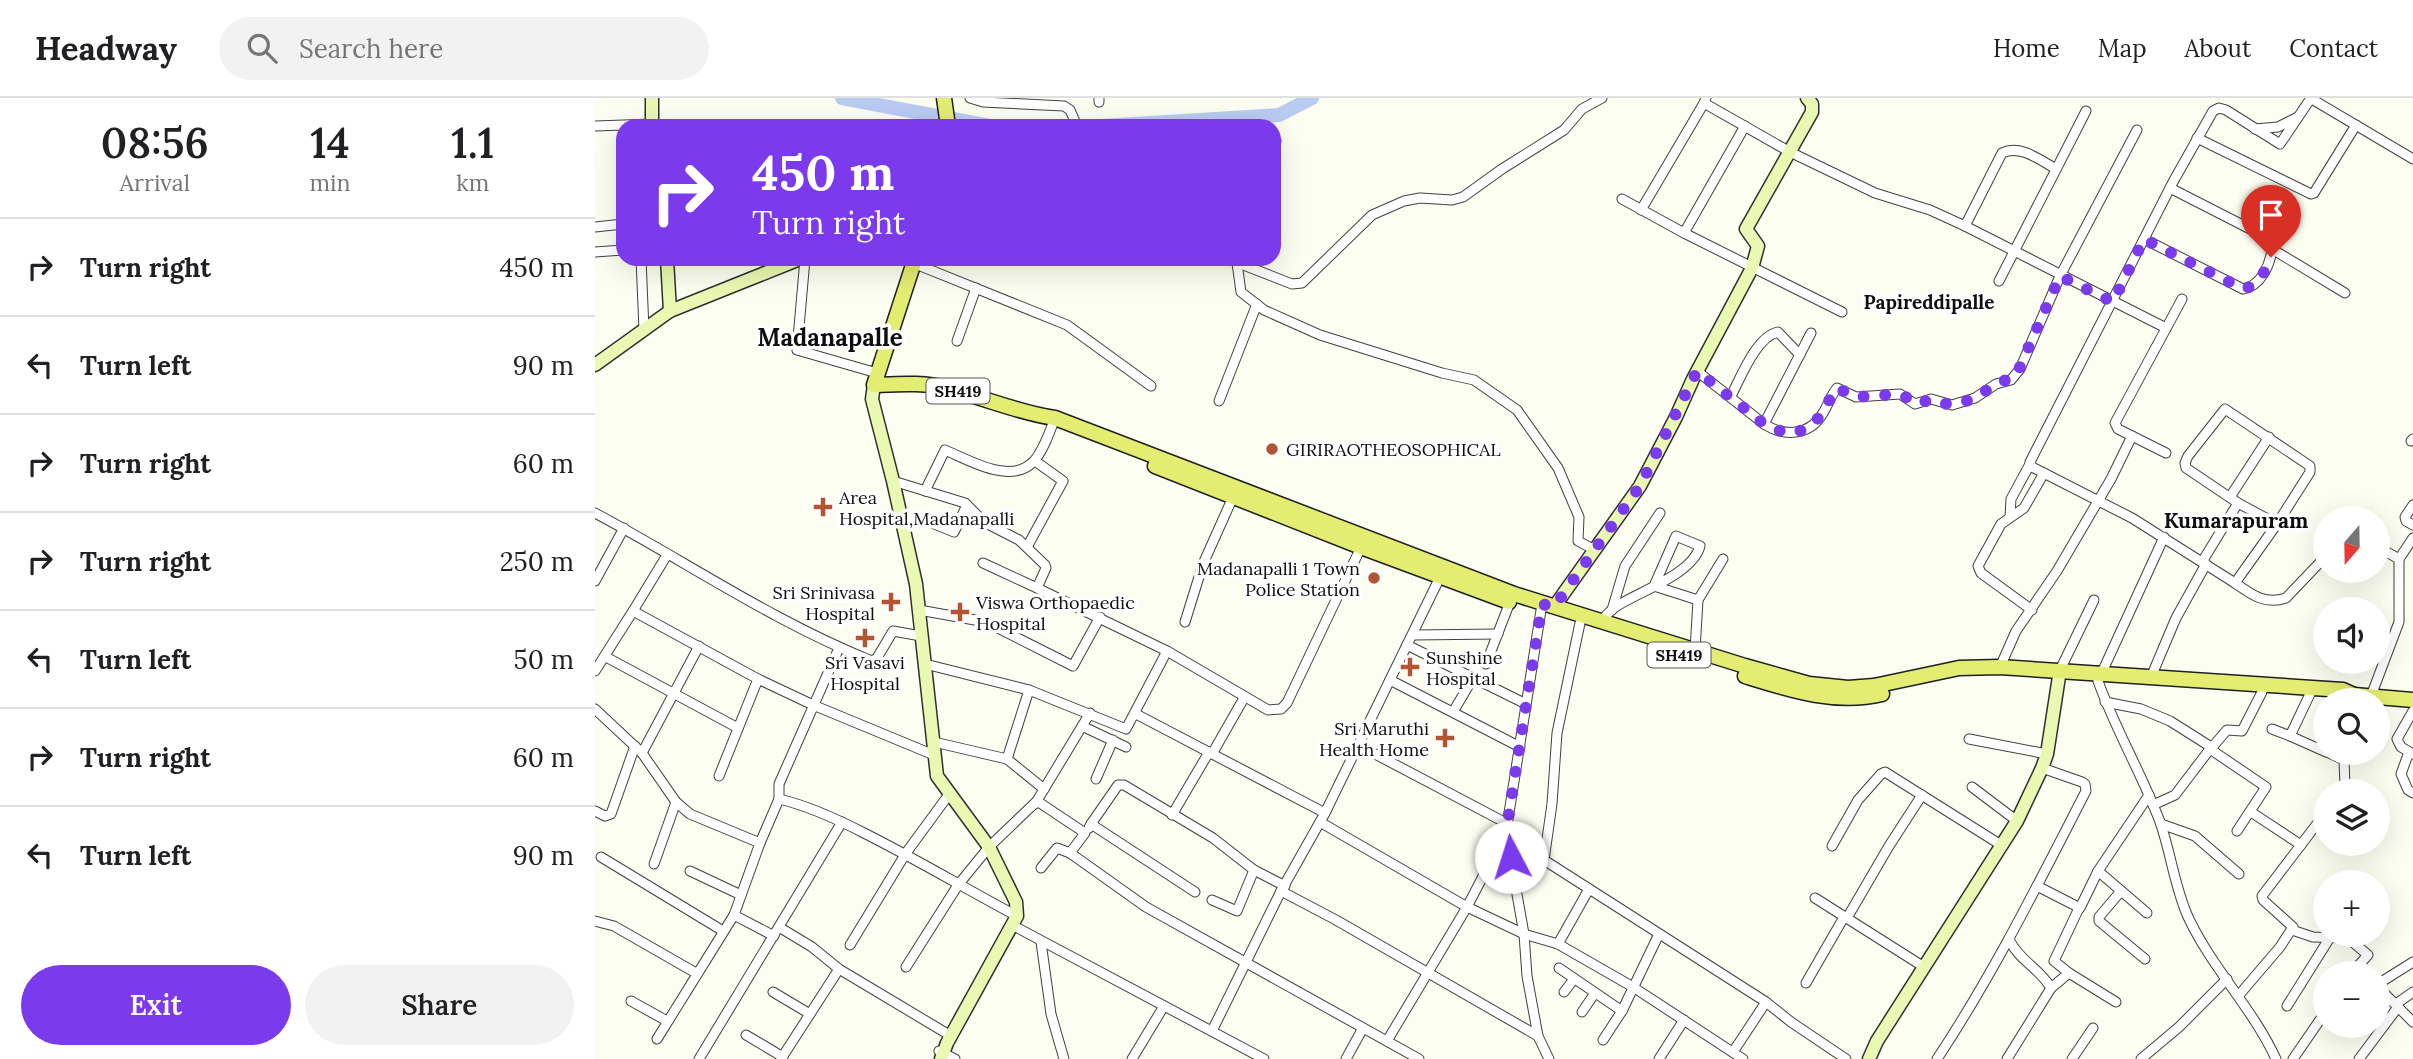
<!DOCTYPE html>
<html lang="en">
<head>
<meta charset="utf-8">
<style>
	:root { --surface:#fff; --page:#f2f2f2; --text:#202124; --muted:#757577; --line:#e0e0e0; --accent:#7c3aed }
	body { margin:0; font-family:Lora,serif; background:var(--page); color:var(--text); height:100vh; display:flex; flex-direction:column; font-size:26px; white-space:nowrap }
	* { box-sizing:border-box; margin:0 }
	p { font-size:23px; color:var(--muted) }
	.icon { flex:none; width:38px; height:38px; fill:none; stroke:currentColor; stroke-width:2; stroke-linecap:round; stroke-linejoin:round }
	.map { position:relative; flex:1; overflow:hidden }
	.details { display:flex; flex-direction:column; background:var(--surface); width:595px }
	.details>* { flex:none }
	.top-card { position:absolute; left:21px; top:21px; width:665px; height:147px; border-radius:21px; box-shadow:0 7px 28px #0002; background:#7c3aed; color:#fff; overflow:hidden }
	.needle { width:46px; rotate:200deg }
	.controls { position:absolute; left:1718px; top:408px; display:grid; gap:14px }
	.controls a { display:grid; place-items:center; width:77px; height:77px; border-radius:50%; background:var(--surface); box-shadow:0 7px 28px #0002; font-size:35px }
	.pin { position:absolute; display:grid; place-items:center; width:60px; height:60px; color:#fff; margin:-72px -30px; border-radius:50% 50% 50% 0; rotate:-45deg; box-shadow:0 0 7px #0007 }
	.pin .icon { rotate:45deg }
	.me { position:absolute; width:77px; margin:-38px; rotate:355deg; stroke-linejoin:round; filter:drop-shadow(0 0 5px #0008) }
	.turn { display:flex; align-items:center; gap:24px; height:147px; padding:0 21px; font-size:32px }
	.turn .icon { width:91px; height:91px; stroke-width:2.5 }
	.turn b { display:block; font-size:49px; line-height:60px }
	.eta { display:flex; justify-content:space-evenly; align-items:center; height:119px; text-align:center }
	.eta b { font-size:42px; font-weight:600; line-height:49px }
	.action { display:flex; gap:14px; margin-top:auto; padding:14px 21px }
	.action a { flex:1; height:80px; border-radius:42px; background:var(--accent); color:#fff; font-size:28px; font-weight:600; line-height:80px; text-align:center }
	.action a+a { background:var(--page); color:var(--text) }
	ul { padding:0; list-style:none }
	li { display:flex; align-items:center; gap:21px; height:98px; padding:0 21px; border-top:2px solid var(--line) }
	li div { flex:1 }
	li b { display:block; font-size:26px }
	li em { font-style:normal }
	header { display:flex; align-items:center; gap:42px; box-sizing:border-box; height:98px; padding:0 35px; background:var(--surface); border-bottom:2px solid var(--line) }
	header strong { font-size:33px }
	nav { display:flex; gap:38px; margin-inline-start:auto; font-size:24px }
	.search { width:490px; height:63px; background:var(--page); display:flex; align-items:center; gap:18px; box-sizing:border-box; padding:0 24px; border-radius:38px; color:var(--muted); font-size:26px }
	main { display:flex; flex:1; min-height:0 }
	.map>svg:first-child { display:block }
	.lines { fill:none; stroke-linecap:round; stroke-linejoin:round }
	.river { stroke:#bacbf1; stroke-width:14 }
	.street-casing { stroke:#414141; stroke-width:11 }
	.secondary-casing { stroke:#303030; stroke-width:15 }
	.primary-casing { stroke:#1f1f1f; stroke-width:17 }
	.street { stroke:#fff; stroke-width:9 }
	.secondary { stroke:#e9f8b2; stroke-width:12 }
	.primary { stroke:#e3ed72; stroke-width:14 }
	.route { stroke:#7c3aed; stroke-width:12; stroke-dasharray:0 21.6 }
	.poi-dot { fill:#b35532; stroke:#fff; stroke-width:2.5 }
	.labels { text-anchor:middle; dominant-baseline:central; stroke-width:7; stroke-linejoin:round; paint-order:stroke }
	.shield { fill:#fff; stroke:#565656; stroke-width:2 }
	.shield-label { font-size:16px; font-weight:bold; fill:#0e0e0e }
	.poi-label { font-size:18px; fill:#0e0e0e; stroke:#fff; text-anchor:start }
	.neighbourhood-label { font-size:19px; font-weight:bold; fill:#0e0e0e; stroke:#fff }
	.quarter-label { font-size:21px; font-weight:bold; fill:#0e0e0e; stroke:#fff }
	.district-label { font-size:24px; font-weight:bold; fill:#0e0e0e; stroke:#fff }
</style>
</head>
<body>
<header>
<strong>Headway</strong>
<div class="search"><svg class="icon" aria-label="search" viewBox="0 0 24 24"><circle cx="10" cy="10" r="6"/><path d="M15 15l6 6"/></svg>Search here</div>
<nav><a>Home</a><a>Map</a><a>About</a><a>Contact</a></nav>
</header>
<main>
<section class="details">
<div class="eta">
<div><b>08:56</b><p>Arrival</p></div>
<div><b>14</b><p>min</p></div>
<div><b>1.1</b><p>km</p></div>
</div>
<ul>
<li><svg class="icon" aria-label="right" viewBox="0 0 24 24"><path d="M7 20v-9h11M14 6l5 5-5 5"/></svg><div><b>Turn right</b></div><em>450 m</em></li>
<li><svg class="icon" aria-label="left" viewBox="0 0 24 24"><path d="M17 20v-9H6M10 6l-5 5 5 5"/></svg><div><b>Turn left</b></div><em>90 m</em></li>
<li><svg class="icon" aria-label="right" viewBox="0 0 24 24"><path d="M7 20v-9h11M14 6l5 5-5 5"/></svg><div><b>Turn right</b></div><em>60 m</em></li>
<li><svg class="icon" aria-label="right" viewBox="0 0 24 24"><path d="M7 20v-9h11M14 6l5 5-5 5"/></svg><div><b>Turn right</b></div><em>250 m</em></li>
<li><svg class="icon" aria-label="left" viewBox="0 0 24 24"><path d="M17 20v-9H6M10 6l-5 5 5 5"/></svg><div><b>Turn left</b></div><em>50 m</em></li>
<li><svg class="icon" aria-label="right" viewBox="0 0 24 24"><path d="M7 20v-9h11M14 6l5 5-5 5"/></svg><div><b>Turn right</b></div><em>60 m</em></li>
<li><svg class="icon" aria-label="left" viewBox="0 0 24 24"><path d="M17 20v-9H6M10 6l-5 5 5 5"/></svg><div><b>Turn left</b></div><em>90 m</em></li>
</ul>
<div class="action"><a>Exit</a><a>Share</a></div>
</section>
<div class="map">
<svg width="1818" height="961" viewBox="0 0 1818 961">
	<rect width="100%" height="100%" fill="#fcfef1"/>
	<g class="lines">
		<g class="river">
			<polyline points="247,0 395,28"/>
			<polyline points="506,28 684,17 717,0"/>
		</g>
		<defs>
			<g id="street">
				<polyline points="375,0 388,4 469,8 475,12 482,28"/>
				<polyline points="1111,0 1109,5 1195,54 1280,95 1335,112 1370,128 1571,230"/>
				<polyline points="1715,0 1818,61"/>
				<polyline points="504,4 504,0"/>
				<polyline points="0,28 57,26"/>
				<polyline points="1660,31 1683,29 1703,19"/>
				<polyline points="1602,40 1716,96 1719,95 1761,27"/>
				<polyline points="679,44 681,43"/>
				<polyline points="1027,101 1089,135 1247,214"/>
				<polyline points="1046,112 1109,5"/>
				<path d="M1370 128 1407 55C1425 46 1445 62 1461 71"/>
				<polyline points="0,129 28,126"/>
				<polyline points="1089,135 1150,28"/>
				<path d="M1549 141 1648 191C1666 188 1675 167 1677 151L1669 138 1575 90"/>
				<polyline points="1677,151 1750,195"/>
				<polyline points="0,154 28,152"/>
				<polyline points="46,161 49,232"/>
				<polyline points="210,161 202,252 282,275"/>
				<polyline points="633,161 697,186 707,185 777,117 809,103 825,100 857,102 868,99 907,71 969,32 987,11 1007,0"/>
				<polyline points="318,165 472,227 556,288"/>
				<polyline points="642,165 646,194 669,212 725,237 847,275 879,282 922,312 963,370 984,419 983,443 1000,452"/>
				<polyline points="1404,183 1491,13"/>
				<polyline points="362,243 381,190"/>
				<path d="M1102 273 1169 326C1189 339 1215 338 1228 315 1233 307 1236 297 1242 290L1261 299 1305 296 1320 306 1336 301 1357 307 1380 300 1401 286 1416 282 1425 271 1465 178 1542 32"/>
				<path d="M1136 298C1146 279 1161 239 1183 234L1205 257"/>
				<polyline points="624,303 662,206"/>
				<polyline points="1169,326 1216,235"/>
				<polyline points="1816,343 1818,341"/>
				<polyline points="1571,355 1523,331 1520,325 1587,201"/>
				<polyline points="298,383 370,405 389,424 424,442 450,467 451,470 442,490 572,553 673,612 686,611 692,605 768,445"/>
				<path d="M330 393 350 352C374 362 415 387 438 364 448 354 455 333 460 320"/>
				<polyline points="1635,399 1674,339"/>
				<polyline points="1818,407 1810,419 1811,423 1818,427"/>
				<path d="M0 415C92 464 179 524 277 563L282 560 298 533 326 538"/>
				<polyline points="1415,419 1416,401 1435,366"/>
				<polyline points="324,422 332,423 359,434 372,407"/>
				<polyline points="1682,426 1643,405 1591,370 1590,365 1593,358 1630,311 1715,368 1715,374 1682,426 1640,485 1537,420 1437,369 1435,364 1578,84 1618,13 1624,10 1631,12 1685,46 1716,0"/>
				<path d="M1569 439 1503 583C1520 631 1547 676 1565 724 1576 755 1580 792 1594 821 1618 871 1658 911 1681 961"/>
				<polyline points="432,449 468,383 440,363"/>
				<polyline points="1804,461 1818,440"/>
				<polyline points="1607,464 1643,405"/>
				<polyline points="388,465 442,490"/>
				<polyline points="0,483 29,430"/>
				<path d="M1640 485C1657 497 1670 507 1691 500L1731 458"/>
				<polyline points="947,506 911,734 929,836 932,878 943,938 954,961"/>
				<polyline points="324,512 391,524 478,568 505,519"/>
				<polyline points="1017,512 1030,468 1065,415"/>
				<polyline points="1437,512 1386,475 1383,468 1406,426 1429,410 1449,375"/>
				<polyline points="38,513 72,457"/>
				<path d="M1006 523C1011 518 1015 512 1022 508 1045 493 1098 476 1105 448L1081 438 1059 488 1103 502"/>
				<polyline points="590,524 608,466 638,399"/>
				<polyline points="985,525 962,635 957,706 949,762 1171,904 1196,924 1251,961"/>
				<polyline points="818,537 903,536"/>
				<polyline points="812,547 931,606"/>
				<polyline points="1100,552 1103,502 1128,461"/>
				<polyline points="11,559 143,630"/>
				<polyline points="330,566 434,592 531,631 572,553"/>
				<polyline points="891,566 915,504"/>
				<polyline points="1405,569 1421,533 1462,473 1516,381 1537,338"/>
				<polyline points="1465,572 1499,502"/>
				<polyline points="0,573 38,513 163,581 218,607 339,657"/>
				<polyline points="1556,579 1581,520 1611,466"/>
				<polyline points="795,582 925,649"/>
				<polyline points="1776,598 1804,524 1804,461 1783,449"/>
				<polyline points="1510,604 1546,611 1575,623 1613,647 1615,651"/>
				<polyline points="0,611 47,655 81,704 95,716 165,745 139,817"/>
				<polyline points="1818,613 1802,641 1806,649 1818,656"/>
				<polyline points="858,614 878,580"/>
				<polyline points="541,616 730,715"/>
				<polyline points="487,628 531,649"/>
				<polyline points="1677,631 1695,638 1715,596"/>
				<polyline points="1695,638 1731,654"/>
				<polyline points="1374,641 1452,656"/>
				<polyline points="339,644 412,661 434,592"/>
				<polyline points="763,647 913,726"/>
				<polyline points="1614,649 1619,647 1632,632 1647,633 1667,594"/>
				<polyline points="1732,654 1749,662 1750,689 1747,693"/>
				<polyline points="1814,654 1806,676 1813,692 1818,695"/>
				<polyline points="47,655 104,548"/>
				<polyline points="617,656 649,600"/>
				<polyline points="412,661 449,691"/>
				<polyline points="124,678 163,581"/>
				<polyline points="501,681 518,642"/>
				<polyline points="1377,689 1422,723"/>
				<polyline points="184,701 184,686 244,550"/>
				<polyline points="440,706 495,615"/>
				<polyline points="1558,707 1580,697 1615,651 1671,689 1642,733"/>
				<polyline points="0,713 10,718 16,716 40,648"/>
				<polyline points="1656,714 1706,747"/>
				<polyline points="577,717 614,654"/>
				<polyline points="725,724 872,809 929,836 963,846 1038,889 1148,961"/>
				<polyline points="496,726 523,687 529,687 618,740 659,772 690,788"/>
				<polyline points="1566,726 1600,738 1644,776"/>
				<polyline points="494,730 496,726 600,794"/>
				<path d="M165 745 184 701C214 708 242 721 269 735 321 761 371 791 422 818"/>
				<polyline points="1237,748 1263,702 1286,676 1290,674 1406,747"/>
				<polyline points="475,755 551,809 824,961"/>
				<polyline points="6,759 128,833"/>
				<polyline points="59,766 81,704"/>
				<polyline points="95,773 146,797"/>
				<polyline points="1442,788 1485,810 1503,773"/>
				<polyline points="686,793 741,822 943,938"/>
				<polyline points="1526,793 1504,819 1504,823 1550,861"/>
				<polyline points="1220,800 1329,869"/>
				<polyline points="617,802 642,813 659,772"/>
				<polyline points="1484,810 1459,863 1474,875 1521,904"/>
				<polyline points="1552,815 1503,773 1554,697"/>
				<polyline points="1252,820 1294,748 1327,697"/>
				<polyline points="0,823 19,828 101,875"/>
				<polyline points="417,827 669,961"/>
				<polyline points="184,829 217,849 244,871 356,938"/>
				<polyline points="1697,832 1718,839 1753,840 1773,857 1762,869"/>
				<path d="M1415 843C1424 862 1445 871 1456 890"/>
				<polyline points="446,844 456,916 469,961"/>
				<polyline points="963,846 994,791"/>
				<polyline points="255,847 311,755 355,695"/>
				<polyline points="311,869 363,787 394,749 442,703 490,735 475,755 462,750 446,770"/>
				<polyline points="964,870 1027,913"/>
				<polyline points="1756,875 1762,869 1770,875"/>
				<polyline points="1211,885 1249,819"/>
				<polyline points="1783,886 1818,864"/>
				<polyline points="1783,889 1818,924"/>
				<polyline points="178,894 215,916"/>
				<polyline points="969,894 979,881"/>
				<polyline points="1644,897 1685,849 1698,829 1668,802 1667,798 1731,714"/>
				<polyline points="36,903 72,923"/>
				<polyline points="1801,906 1818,894"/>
				<polyline points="1692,908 1734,841"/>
				<polyline points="987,914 1000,895"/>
				<polyline points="617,933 686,793 730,715 847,475"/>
				<polyline points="151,937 188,959"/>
				<polyline points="62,941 139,817 179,838"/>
				<polyline points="1008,942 1027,913 1064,836"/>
				<polyline points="792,943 872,809 911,734"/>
				<polyline points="344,953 360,961"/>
				<polyline points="1138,954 1171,904"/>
				<polyline points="104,961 247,724"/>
				<polyline points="186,961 244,871"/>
				<polyline points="537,961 569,908"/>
				<polyline points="751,961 768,930"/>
				<polyline points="1064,961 1089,922"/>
				<path d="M1342 961C1399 875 1444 784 1491 693L1490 686 1487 684 1447 670"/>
				<polyline points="1412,961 1456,890 1474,875"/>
				<polyline points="1477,961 1498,930"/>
				<polyline points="1546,961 1584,929 1632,881"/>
				<polyline points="1698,961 1731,913"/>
				<polyline points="1764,961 1803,909"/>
			</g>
			<g id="secondary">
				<polyline points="57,28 57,0"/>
				<polyline points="72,161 75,213"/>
				<polyline points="0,267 75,213 205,161"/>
				<polyline points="279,287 277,301 298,383 321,486 342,678 394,749 421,804 422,818 352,945 346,961"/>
				<polyline points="959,509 1045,388 1081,319 1098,281 1157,170 1163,148 1151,131 1217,14 1217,6 1212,0"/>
				<polyline points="1274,961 1282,943 1422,723 1447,670 1452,656 1465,572"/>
			</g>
			<g id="primary">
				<polyline points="349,0 353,28"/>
				<path d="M320 161 279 287C304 286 330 284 355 291 390 300 424 315 460 320L919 496 1150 568 1214 586 1253 590 1279 588 1364 570 1405 569 1748 592 1759 597"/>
				<polyline points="560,368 766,449 914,504"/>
				<path d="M1150 578C1195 592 1240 607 1287 596"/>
				<polyline points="1750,599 1759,597 1818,602"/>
			</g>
		</defs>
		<use href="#street" class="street-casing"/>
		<use href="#secondary" class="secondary-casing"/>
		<use href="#primary" class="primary-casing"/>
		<use href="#street" class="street"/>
		<use href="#secondary" class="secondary"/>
		<use href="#primary" class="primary"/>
	</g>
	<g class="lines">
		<path class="route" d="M916 759 911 734 947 506 959 509 1045 388 1102 273 1169 326 1190 335 1203 334 1220 325 1242 290 1261 299 1305 296C1321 303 1316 310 1336 301L1352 306H1362L1380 300 1401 286 1421 278 1465 178 1518 204 1549 141 1648 191C1665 187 1670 173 1676 159"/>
	</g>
	<g class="poi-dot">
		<circle cx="677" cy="351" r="7"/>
		<path d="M224.5 398.5h7v7h7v7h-7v7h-7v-7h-7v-7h7z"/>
		<circle cx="779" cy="480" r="7"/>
		<path d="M292.5 493.5h7v7h7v7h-7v7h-7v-7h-7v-7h7z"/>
		<path d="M361.5 503.5h7v7h7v7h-7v7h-7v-7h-7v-7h7z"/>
		<path d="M266.5 529.5h7v7h7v7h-7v7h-7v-7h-7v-7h7z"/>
		<path d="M811.5 558.5h7v7h7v7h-7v7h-7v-7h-7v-7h7z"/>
		<path d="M846.5 629.5h7v7h7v7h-7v7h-7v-7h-7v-7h7z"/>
	</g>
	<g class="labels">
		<g class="shield">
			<rect x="331.5" y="280.5" width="63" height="25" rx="5"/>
			<rect x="1052.5" y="544.5" width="63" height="25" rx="5"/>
		</g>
		<g class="shield-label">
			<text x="363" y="293">SH419</text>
			<text x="1084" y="557">SH419</text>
		</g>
		<g class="poi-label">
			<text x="691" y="351">GIRIRAOTHEOSOPHICAL</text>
			<text x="244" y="399">Area<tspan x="244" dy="21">Hospital,Madanapalli</tspan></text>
			<text x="765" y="470" text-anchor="end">Madanapalli 1 Town<tspan x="765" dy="21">Police Station</tspan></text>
			<text x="280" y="494" text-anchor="end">Sri Srinivasa<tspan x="280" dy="21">Hospital</tspan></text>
			<text x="381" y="504">Viswa Orthopaedic<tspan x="381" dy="21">Hospital</tspan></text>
			<text x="831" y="559">Sunshine<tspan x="831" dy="21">Hospital</tspan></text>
			<text x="270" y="564" text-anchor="middle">Sri Vasavi<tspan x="270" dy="21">Hospital</tspan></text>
			<text x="834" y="630" text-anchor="end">Sri Maruthi<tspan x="834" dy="21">Health Home</tspan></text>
		</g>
		<g class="neighbourhood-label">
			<text x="1334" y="204">Papireddipalle</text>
		</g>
		<g class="quarter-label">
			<text x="1641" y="422">Kumarapuram</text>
		</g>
		<g class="district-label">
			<text x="235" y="239">Madanapalle</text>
		</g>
	</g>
</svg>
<div class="controls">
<a><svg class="needle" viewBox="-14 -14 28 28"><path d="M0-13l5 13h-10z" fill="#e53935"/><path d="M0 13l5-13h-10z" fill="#757577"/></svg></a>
<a><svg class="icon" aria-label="sound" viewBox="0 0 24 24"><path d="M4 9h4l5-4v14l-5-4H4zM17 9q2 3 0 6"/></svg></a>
<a><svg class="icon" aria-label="search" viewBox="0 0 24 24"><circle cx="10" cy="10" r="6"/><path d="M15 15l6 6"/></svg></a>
<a><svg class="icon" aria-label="layers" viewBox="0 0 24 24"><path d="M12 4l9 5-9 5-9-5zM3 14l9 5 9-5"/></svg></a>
<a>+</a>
<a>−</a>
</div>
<div class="pin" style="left:1676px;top:159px;background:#d93025"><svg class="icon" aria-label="arrive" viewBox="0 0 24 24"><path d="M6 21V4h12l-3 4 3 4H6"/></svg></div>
<svg class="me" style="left:916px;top:759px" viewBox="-20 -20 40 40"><circle r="19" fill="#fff"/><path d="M0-13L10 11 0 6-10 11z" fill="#7c3aed"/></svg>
<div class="top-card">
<div class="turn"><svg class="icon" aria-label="right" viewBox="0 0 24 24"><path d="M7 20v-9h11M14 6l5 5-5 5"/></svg><div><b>450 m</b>Turn right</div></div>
</div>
</div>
</main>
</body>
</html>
